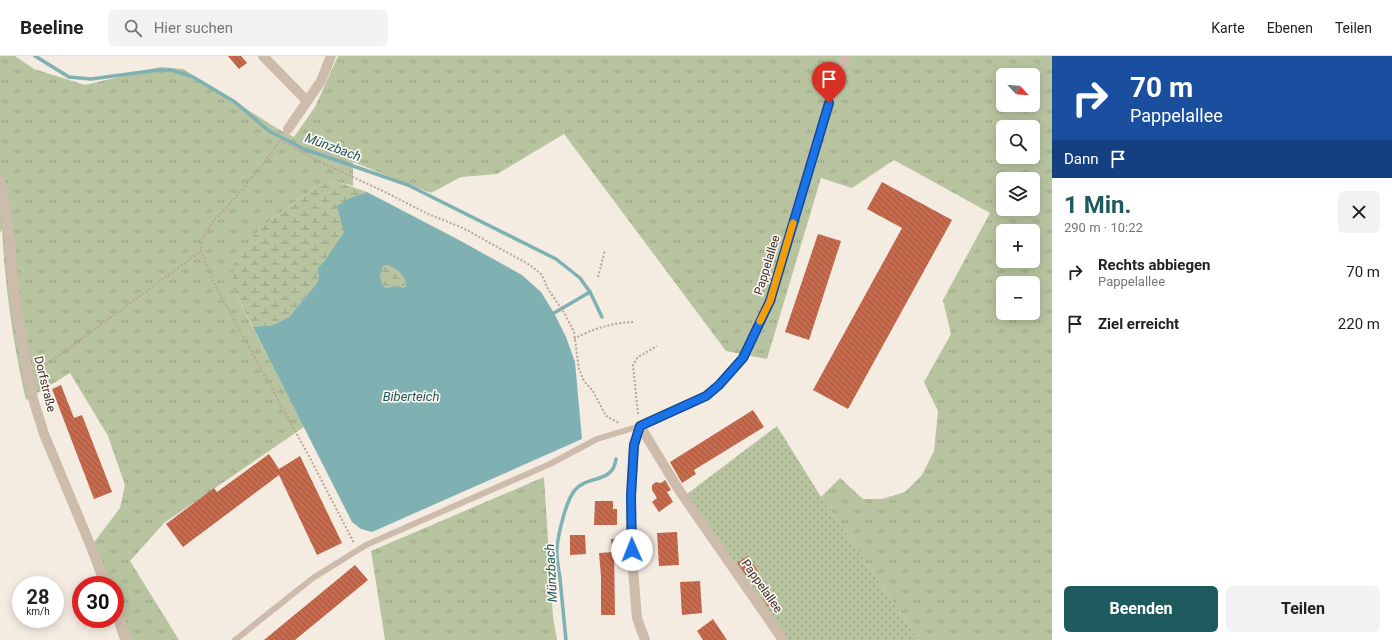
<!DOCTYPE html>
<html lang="de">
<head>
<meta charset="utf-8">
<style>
	:root { --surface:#fff; --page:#f2f2f2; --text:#222; --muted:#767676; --line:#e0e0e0; --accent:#1f5a5e }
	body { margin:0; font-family:Roboto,sans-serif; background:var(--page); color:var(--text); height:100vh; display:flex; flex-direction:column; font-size:15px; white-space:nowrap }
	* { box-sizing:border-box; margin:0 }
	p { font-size:13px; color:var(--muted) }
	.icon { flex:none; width:22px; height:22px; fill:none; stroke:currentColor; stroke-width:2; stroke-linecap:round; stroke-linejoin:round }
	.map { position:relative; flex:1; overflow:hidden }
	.side { display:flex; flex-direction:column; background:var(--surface); width:340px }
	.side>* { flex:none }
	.top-card { background:#1a4fa0; color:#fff; overflow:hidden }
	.needle { width:26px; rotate:116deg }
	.tools { position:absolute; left:996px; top:12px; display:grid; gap:8px }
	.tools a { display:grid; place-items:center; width:44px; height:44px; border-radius:6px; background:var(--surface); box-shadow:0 2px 10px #0003; font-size:20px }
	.speed { position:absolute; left:12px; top:520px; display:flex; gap:8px; font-size:20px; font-weight:700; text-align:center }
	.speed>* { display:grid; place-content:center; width:52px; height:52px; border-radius:50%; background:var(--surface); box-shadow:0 2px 10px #0003; line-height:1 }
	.speed small { font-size:10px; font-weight:400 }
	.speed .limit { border:6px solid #d22; background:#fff; color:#111 }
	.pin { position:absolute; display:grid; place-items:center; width:34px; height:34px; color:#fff; margin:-41px -17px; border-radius:50% 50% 50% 0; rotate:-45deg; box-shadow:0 0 4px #0007 }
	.pin .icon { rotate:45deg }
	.me { position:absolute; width:44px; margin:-22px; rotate:359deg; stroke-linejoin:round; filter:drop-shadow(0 0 3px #0008) }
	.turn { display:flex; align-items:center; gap:14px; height:84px; padding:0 12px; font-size:18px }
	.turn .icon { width:52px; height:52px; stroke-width:2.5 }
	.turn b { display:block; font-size:28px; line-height:34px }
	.then { display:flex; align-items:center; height:38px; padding:0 12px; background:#0003; gap:8px; font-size:15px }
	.round { display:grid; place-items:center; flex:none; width:42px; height:42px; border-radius:6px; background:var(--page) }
	.head { display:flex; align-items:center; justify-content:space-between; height:68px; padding:0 12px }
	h1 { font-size:24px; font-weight:700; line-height:30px; color:var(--accent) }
	.action { display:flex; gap:8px; margin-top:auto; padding:8px 12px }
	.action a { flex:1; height:46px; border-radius:6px; background:var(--accent); color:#fff; font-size:16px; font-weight:700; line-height:46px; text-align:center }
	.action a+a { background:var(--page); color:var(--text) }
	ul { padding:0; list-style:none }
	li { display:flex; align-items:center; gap:12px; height:52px; padding:0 12px }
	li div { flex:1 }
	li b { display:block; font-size:15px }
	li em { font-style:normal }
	header { display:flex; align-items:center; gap:24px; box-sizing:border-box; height:56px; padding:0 20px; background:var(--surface); border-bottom:1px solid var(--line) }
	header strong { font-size:19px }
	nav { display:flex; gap:22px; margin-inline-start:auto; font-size:14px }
	.search { width:280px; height:36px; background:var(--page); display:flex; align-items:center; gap:10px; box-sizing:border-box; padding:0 14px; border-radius:6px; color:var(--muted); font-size:15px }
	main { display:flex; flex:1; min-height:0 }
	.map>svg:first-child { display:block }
	.grass { fill:url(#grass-tufts); fill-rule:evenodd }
	.wetland { fill:url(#wetland-marsh) }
	.garden { fill:url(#garden-dots) }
	.water { fill:#7fb0b2; fill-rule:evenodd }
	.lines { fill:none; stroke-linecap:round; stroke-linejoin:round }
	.stream { stroke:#7fb0b2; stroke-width:3.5 }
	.building { fill:url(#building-back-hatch) }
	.path { stroke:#b9a596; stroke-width:2; stroke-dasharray:2 2; stroke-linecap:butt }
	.lane { stroke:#cdbbac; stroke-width:6 }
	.street { stroke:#cdbbac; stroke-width:10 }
	.route-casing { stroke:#114b97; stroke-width:10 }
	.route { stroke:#1a73e8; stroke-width:7 }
	.slow { stroke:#f59e0b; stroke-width:7 }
	.labels { text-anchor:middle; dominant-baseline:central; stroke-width:3.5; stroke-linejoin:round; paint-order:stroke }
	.street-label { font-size:12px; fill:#3b302b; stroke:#fbf5ee }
	.water-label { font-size:13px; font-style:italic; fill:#1f5a5e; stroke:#fbf5ee }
</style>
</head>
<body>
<header>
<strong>Beeline</strong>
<div class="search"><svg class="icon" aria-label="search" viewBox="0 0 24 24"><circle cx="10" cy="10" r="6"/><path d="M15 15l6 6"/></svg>Hier suchen</div>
<nav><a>Karte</a><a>Ebenen</a><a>Teilen</a></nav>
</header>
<main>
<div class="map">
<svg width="1052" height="584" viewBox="0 0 1052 584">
	<defs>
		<pattern id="grass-tufts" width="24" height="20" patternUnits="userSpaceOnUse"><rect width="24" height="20" fill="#b8c4a0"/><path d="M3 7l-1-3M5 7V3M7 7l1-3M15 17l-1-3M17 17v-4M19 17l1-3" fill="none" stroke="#97a083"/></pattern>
		<pattern id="wetland-marsh" width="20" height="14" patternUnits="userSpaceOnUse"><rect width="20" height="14" fill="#b8c4a0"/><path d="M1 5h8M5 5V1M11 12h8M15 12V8" fill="none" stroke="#97a083"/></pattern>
		<pattern id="garden-dots" width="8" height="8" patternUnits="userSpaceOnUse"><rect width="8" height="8" fill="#b8c4a0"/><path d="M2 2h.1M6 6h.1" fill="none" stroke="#97a083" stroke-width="1.8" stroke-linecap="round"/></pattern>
		<pattern id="building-back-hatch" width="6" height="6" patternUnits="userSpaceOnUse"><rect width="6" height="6" fill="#c8694b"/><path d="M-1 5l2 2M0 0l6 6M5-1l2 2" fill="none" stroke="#a4573f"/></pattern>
	</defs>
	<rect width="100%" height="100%" fill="#f4ebe1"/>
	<g class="grass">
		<path d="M0 0H15L34 13 85 29 161 11 183 13 278 73 294 81 315 51 338 0H1052V584H919L821 441 840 422 863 443H882L905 436 922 419 934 395 938 355 924 326 951 278 943 244 990 157 894 104 852 132 821 122 767 303 726 295 564 78 497 118 461 121 431 137 353 106V130L335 125 318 130 303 140 259 173 233 233 304 371 164 467 130 505 179 584H120L113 563H115V529H100L86 491 95 485 120 452 125 429 108 380 70 317 26 344C13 288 5 230 2 173L0 177ZM1003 19H1033V49H1003ZM1003 71H1033V101H1003ZM1003 123H1033V153H1003ZM1003 175H1033V205H1003ZM1003 227H1033V257H1003Z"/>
		<polygon points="544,421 553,561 557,584 385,584 371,495"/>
	</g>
	<g class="wetland">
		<polygon points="335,125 367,136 350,142 344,176 325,204 317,213 319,221 317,227 289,261 273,269 253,271 233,233 233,210 259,173 303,140 318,130"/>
		<path d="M386 209C398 212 402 217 406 227L404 231C399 232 394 230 389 232L383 230 380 221 383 211Z"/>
	</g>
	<polygon class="garden" points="777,370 821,441 919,584 788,584 687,438"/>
	<path class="water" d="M367 136 459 184 522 219 541 236 554 257 566 281 575 306 582 383 372 476 361 473 352 466 253 271 273 269 289 261 317 227 319 221 317 213 325 204 344 176 337 150 350 142ZM386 209C397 212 402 217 406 227L405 231C400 232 399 230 395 230 389 231 388 233 383 230L380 221 383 211Z"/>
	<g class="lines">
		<g class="stream">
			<polyline points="35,0 69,21 91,23 158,14 171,14 193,21 235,46 269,75 304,93 408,129 556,203 580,222 590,236 602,261"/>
			<polyline points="554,257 590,236"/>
			<path d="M566 584C564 564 562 543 560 523 559 513 556 502 557 492 558 479 566 444 575 434 587 419 613 428 616 403"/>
		</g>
	</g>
	<g class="building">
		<polygon points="228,0 241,0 247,7 239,13"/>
		<polygon points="882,126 952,164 848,353 813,334 902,172 867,153"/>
		<polygon points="818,178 841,185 809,284 785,276"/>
		<polygon points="61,329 74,362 82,359 112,436 94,443 52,333"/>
		<polygon points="753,354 764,371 694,414 696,418 682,427 670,406"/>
		<polygon points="269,398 279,413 300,400 342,487 317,499 279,419 183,491 166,468 214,432 217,436"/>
		<polygon points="665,424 671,434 667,436 673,446 659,456 652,446 657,442 652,434 652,429 656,426 661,427"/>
		<polygon points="595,445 613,445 613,453 617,453 617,469 594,469"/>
		<polygon points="677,476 679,509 659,510 657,477"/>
		<polygon points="570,479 585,479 586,498 570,499"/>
		<polygon points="624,482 625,493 612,494 611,483"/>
		<polygon points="614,496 615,559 601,559 601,520 599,497"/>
		<polygon points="748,500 758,515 748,522 737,507"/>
		<polygon points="355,509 368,524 295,584 264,584"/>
		<polygon points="700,525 702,557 682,559 680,526"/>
		<polygon points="770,536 776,547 768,551 762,541"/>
		<polygon points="713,563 727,584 703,584 697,575"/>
	</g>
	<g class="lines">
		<g class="path">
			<polyline points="282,82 261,111 228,150 215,163 202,183 201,195 215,229 311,404 354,487"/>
			<polyline points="281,84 314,103 385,136 428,158 463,172 530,209 542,219 548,233 565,258 574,276 579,313 584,325 593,335 606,360 619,367"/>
			<polyline points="598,221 605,194"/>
			<path d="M574 283C591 273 615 266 634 266"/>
			<polyline points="39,314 201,195"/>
			<polyline points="638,358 633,309 638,301 657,290"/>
		</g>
		<polyline class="lane" points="235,584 313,522 366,489 550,408 597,383 640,370"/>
		<g class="street">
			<polyline points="263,0 307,45"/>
			<polyline points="288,73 321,25 331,0"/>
			<polyline points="0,123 9,177 13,227 19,267 33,343 44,378 107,529"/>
			<polyline points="640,370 679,434 783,584"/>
			<polyline points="115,549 127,584"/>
			<polyline points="645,584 637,562 631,489 631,440 634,389 640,370 706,340 719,329 743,302 770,245 815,91 838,17 846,0"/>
		</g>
	</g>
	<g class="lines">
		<defs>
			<polyline id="route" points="632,494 631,440 634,389 640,370 706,340 719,329 743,302 770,245 829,47"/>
		</defs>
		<use href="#route" class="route-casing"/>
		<use href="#route" class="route"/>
		<polyline class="slow" points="760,265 770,245 793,167"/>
	</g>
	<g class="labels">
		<g class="street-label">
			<text transform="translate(767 209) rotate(-73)">Pappelallee</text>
			<text transform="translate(45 328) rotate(76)">Dorfstraße</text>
			<text transform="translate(762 530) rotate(55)">Pappelallee</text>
		</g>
		<g class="water-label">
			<text transform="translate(333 91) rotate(20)">Münzbach</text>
			<text x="411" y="340">Biberteich</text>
			<text transform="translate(551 517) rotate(-93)">Münzbach</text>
		</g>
	</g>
</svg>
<div class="tools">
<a><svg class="needle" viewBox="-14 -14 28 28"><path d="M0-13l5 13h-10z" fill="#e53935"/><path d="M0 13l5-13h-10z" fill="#767676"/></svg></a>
<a><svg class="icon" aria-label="search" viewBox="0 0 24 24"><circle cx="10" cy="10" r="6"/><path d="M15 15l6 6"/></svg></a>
<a><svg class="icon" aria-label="layers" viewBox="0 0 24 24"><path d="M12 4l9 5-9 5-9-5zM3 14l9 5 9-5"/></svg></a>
<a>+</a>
<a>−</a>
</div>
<div class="speed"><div>28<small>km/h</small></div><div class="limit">30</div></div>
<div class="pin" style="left:829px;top:47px;background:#d93025"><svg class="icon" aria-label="arrive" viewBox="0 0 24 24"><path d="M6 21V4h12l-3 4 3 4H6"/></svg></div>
<svg class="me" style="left:632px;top:494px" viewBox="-20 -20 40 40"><circle r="19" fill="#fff"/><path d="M0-13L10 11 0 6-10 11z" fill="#1a73e8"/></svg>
</div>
<section class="side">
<div class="top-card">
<div class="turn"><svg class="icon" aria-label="right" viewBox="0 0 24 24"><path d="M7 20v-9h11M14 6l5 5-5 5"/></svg><div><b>70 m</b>Pappelallee</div></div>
<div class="then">Dann<svg class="icon" aria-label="arrive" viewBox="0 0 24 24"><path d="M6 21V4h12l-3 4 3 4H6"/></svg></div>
</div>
<div class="head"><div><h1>1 Min.</h1><p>290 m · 10:22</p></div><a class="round"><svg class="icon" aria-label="close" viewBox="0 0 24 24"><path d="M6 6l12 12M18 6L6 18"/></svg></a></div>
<ul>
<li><svg class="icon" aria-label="right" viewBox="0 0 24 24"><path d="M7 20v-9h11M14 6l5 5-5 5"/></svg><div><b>Rechts abbiegen</b><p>Pappelallee</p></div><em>70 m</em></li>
<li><svg class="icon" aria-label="arrive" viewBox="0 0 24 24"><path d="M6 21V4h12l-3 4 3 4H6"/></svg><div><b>Ziel erreicht</b></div><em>220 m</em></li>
</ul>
<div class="action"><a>Beenden</a><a>Teilen</a></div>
</section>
</main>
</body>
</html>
